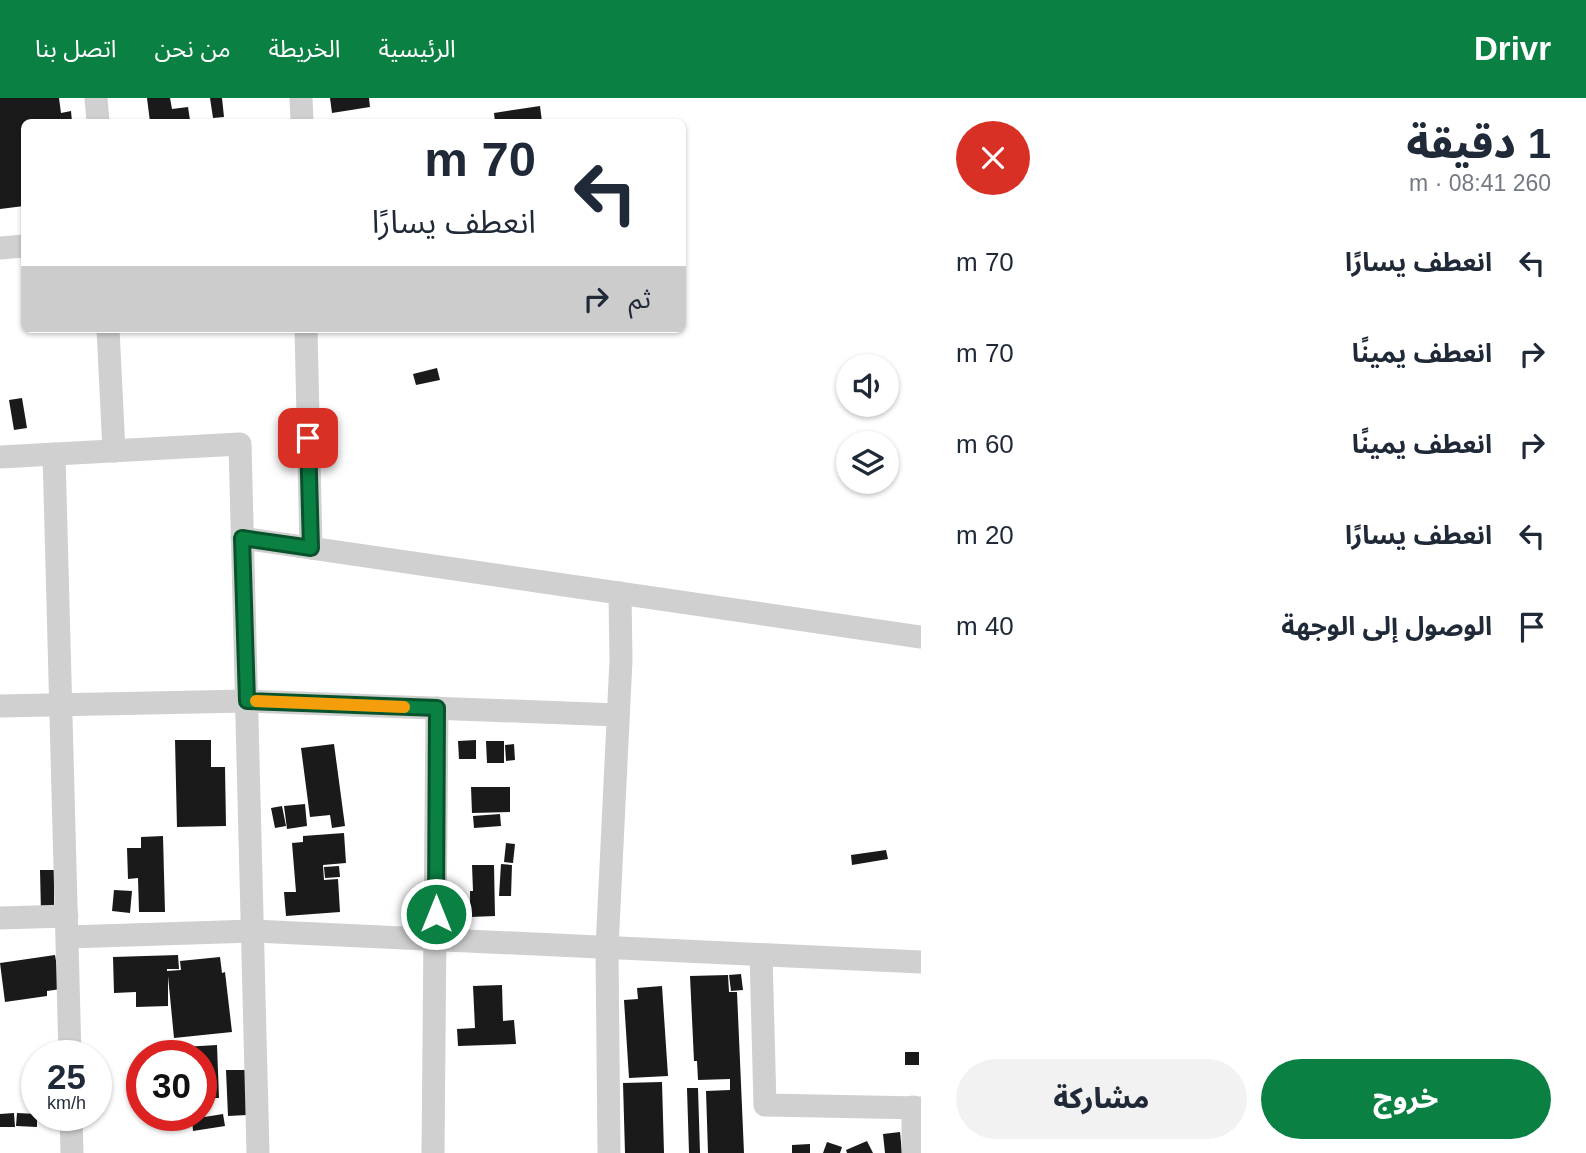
<!DOCTYPE html>
<html lang="ar">
<head>
<meta charset="utf-8">
<style>
	:root { --surface:#fff; --page:#f2f2f3; --text:#1f2937; --muted:#747a83; --accent:#0b8043 }
	body { margin:0; font-family:Helvetica,"Noto Sans Arabic",sans-serif; background:var(--page); color:var(--text); direction:rtl; height:100vh; display:flex; flex-direction:column; font-size:26px; white-space:nowrap }
	* { box-sizing:border-box; margin:0 }
	p { font-size:23px; color:var(--muted) }
	.icon { flex:none; width:38px; height:38px; fill:none; stroke:currentColor; stroke-width:2; stroke-linecap:round; stroke-linejoin:round }
	.map { position:relative; flex:1; overflow:hidden; direction:ltr }
	.panel { display:flex; flex-direction:column; background:var(--surface); width:665px }
	.panel>* { flex:none }
	.top-card { position:absolute; left:21px; top:21px; width:665px; height:214px; border-radius:10px; box-shadow:0 2px 5px #0004; direction:rtl; background:#fff; color:var(--text); overflow:hidden }
	.tools { position:absolute; left:836px; top:256px; display:grid; gap:14px }
	.tools a { display:grid; place-items:center; width:63px; height:63px; border-radius:50%; background:var(--surface); box-shadow:0 2px 5px #0004; font-size:35px }
	.speed { position:absolute; left:21px; top:942px; display:flex; gap:14px; font-size:35px; font-weight:700; text-align:center }
	.speed>* { display:grid; place-content:center; width:91px; height:91px; border-radius:50%; background:var(--surface); box-shadow:0 2px 5px #0004; line-height:1 }
	.speed small { font-size:18px; font-weight:400 }
	.speed .limit { border:10px solid #d22; background:#fff; color:#111 }
	.pin { position:absolute; display:grid; place-items:center; width:60px; height:60px; color:#fff; margin:-30px; border-radius:14px; box-shadow:0 4px 10px #0006 }
	.me { position:absolute; width:77px; margin:-38px; rotate:0deg; stroke-linejoin:round; filter:drop-shadow(0 0 5px #0008) }
	.turn { display:flex; align-items:center; gap:24px; height:147px; padding:0 35px; font-size:32px }
	.turn .icon { width:91px; height:91px; stroke-width:2.5 }
	.turn b { display:block; font-size:49px; line-height:60px }
	.then { display:flex; align-items:center; height:66px; padding:0 35px; background:#0003; gap:14px; font-size:26px }
	.round { display:grid; place-items:center; flex:none; width:74px; height:74px; border-radius:37px; background:var(--page) }
	.head { display:flex; align-items:center; justify-content:space-between; height:119px; padding:0 35px }
	h1 { font-size:42px; font-weight:800; line-height:52px }
	.primary-button { display:flex; gap:14px; margin-top:auto; padding:14px 35px }
	.primary-button a { flex:1; height:80px; border-radius:42px; background:var(--accent); color:#fff; font-size:28px; font-weight:800; line-height:80px; text-align:center }
	.primary-button a+a { background:var(--page); color:var(--text) }
	ul { padding:0; list-style:none }
	li { display:flex; align-items:center; gap:21px; height:91px; padding:0 35px }
	li div { flex:1 }
	li b { display:block; font-size:26px }
	li em { font-style:normal }
	header { display:flex; align-items:center; gap:42px; box-sizing:border-box; height:98px; padding:0 35px; background:var(--accent); color:#fff }
	header strong { font-size:33px }
	nav { display:flex; gap:38px; margin-inline-start:auto; font-size:24px }
	main { display:flex; flex:1; min-height:0 }
	.map>svg:first-child { display:block }
	.building { fill:#1a1a1a }
	.lines { fill:none; stroke-linecap:round; stroke-linejoin:round }
	.minor { stroke:#d0d0d0; stroke-width:23 }
	.route-casing { stroke:#07532c; stroke-width:18 }
	.route { stroke:#0b8043; stroke-width:12 }
	.slow { stroke:#f59e0b; stroke-width:12 }
</style>
</head>
<body>
<header>
<strong>Drivr</strong>
<nav><a>الرئيسية</a><a>الخريطة</a><a>من نحن</a><a>اتصل بنا</a></nav>
</header>
<main>
<section class="panel">
<div class="head"><div><h1>1 دقيقة</h1><p>260 m · 08:41</p></div><a class="round" style="background:#d93025;color:#fff"><svg class="icon" aria-label="close" viewBox="0 0 24 24"><path d="M6 6l12 12M18 6L6 18"/></svg></a></div>
<ul>
<li><svg class="icon" aria-label="left" viewBox="0 0 24 24"><path d="M17 20v-9H6M10 6l-5 5 5 5"/></svg><div><b>انعطف يسارًا</b></div><em>70 m</em></li>
<li><svg class="icon" aria-label="right" viewBox="0 0 24 24"><path d="M7 20v-9h11M14 6l5 5-5 5"/></svg><div><b>انعطف يمينًا</b></div><em>70 m</em></li>
<li><svg class="icon" aria-label="right" viewBox="0 0 24 24"><path d="M7 20v-9h11M14 6l5 5-5 5"/></svg><div><b>انعطف يمينًا</b></div><em>60 m</em></li>
<li><svg class="icon" aria-label="left" viewBox="0 0 24 24"><path d="M17 20v-9H6M10 6l-5 5 5 5"/></svg><div><b>انعطف يسارًا</b></div><em>20 m</em></li>
<li><svg class="icon" aria-label="arrive" viewBox="0 0 24 24"><path d="M6 21V4h12l-3 4 3 4H6"/></svg><div><b>الوصول إلى الوجهة</b></div><em>40 m</em></li>
</ul>
<div class="primary-button"><a>خروج</a><a>مشاركة</a></div>
</section>
<div class="map">
<svg width="921" height="1055" viewBox="0 0 921 1055">
	<rect width="100%" height="100%" fill="#fff"/>
	<g class="building">
		<polygon points="0,0 59,0 61,15 71,13 72,24 24,24 24,108 0,111"/>
		<polygon points="147,0 170,0 172,11 188,9 190,22 150,24"/>
		<polygon points="210,0 222,0 224,19 213,20"/>
		<polygon points="330,0 369,0 370,9 332,15"/>
		<polygon points="540,8 542,24 495,24 494,15"/>
		<polygon points="437,270 440,282 416,287 413,276"/>
		<polygon points="22,300 27,330 14,332 9,302"/>
		<polygon points="175,642 211,642 211,669 225,669 226,728 177,729"/>
		<polygon points="476,642 476,661 459,661 458,643"/>
		<polygon points="486,643 504,643 504,665 487,665"/>
		<polygon points="334,646 345,728 332,730 330,717 310,719 301,650"/>
		<polygon points="514,646 515,662 506,663 505,647"/>
		<polygon points="471,689 510,689 510,714 472,715"/>
		<polygon points="305,706 307,728 287,731 284,708"/>
		<polygon points="282,708 286,728 275,730 271,710"/>
		<polygon points="500,716 501,728 474,730 473,718"/>
		<polygon points="344,735 346,765 323,767 324,782 338,781 340,814 286,818 284,794 296,794 292,745 303,744 303,738"/>
		<polygon points="163,738 165,814 139,814 138,780 128,781 127,750 141,750 141,739"/>
		<polygon points="506,745 515,746 513,765 504,764"/>
		<polygon points="886,752 888,761 852,767 851,757"/>
		<polygon points="501,766 512,767 511,798 499,798"/>
		<polygon points="472,767 494,767 495,818 470,819 470,793 473,793"/>
		<polygon points="339,768 340,779 325,780 324,769"/>
		<polygon points="40,772 54,772 54,815 41,815"/>
		<polygon points="114,792 132,793 130,815 112,813"/>
		<polygon points="55,857 61,891 47,893 47,898 5,904 0,865"/>
		<polygon points="178,857 179,871 167,871 167,873 181,872 180,863 220,859 222,875 225,874 232,934 174,940 168,878 168,908 136,909 136,894 114,895 113,859"/>
		<polygon points="741,876 743,892 731,893 729,877"/>
		<polygon points="728,877 729,894 737,894 744,1055 708,1055 706,993 730,992 730,981 698,982 697,963 694,963 690,878"/>
		<polygon points="502,887 503,923 514,922 516,946 458,948 457,931 475,930 473,888"/>
		<polygon points="662,888 668,978 629,980 624,902 638,901 637,890"/>
		<polygon points="217,947 219,1000 205,1000 206,1014 201,1015 201,957 184,957 183,949"/>
		<rect x="905" y="954" width="14" height="13"/>
		<polygon points="226,972 245,972 247,1017 228,1018"/>
		<polygon points="662,984 664,1055 625,1055 623,985"/>
		<polygon points="687,990 698,990 700,1055 689,1055"/>
		<polygon points="14,1015 15,1029 0,1029 0,1016"/>
		<polygon points="17,1015 37,1016 37,1029 16,1028"/>
		<polygon points="223,1016 225,1028 193,1033 192,1021"/>
		<polygon points="900,1034 902,1055 885,1055 883,1036"/>
		<polygon points="867,1043 873,1055 847,1055 846,1052"/>
		<polygon points="827,1044 842,1049 840,1055 823,1055"/>
		<polygon points="810,1046 810,1055 792,1055 792,1047"/>
	</g>
	<g class="lines">
		<g class="minor">
			<polyline points="96,0 98,24"/>
			<polyline points="301,0 302,24"/>
			<polyline points="0,150 24,148"/>
			<polyline points="108,231 114,353"/>
			<polyline points="306,231 311,450"/>
			<polyline points="54,356 70,957"/>
			<polyline points="0,359 240,346 258,1055"/>
			<polyline points="242,440 921,539"/>
			<polyline points="0,608 247,603 618,617"/>
			<polyline points="0,820 67,818"/>
			<polyline points="68,839 253,833 921,864"/>
			<polyline points="761,857 765,1007 921,1010"/>
			<polyline points="913,1009 913,1055"/>
			<polyline points="71,1017 72,1055"/>
			<polyline points="433,1055 437,610"/>
			<polyline points="609,1055 607,850 621,562 620,495"/>
		</g>
	</g>
	<g class="lines">
		<defs>
			<polyline id="route" points="308,340 311,450 242,440 247,603 437,610 436,816"/>
		</defs>
		<use href="#route" class="route-casing"/>
		<use href="#route" class="route"/>
		<polyline class="slow" points="256,603 404,609"/>
	</g>
</svg>
<div class="tools">
<a><svg class="icon" aria-label="sound" viewBox="0 0 24 24"><path d="M4 9h4l5-4v14l-5-4H4zM17 9q2 3 0 6"/></svg></a>
<a><svg class="icon" aria-label="layers" viewBox="0 0 24 24"><path d="M12 4l9 5-9 5-9-5zM3 14l9 5 9-5"/></svg></a>
</div>
<div class="speed"><div>25<small>km/h</small></div><div class="limit">30</div></div>
<div class="pin" style="left:308px;top:340px;background:#d93025"><svg class="icon" aria-label="arrive" viewBox="0 0 24 24"><path d="M6 21V4h12l-3 4 3 4H6"/></svg></div>
<svg class="me" style="left:436px;top:816px" viewBox="-20 -20 40 40"><circle r="17" fill="#0b8043" stroke="#fff" stroke-width="3"/><path d="M0-11L8 9 0 5-8 9z" fill="#fff"/></svg>
<div class="top-card">
<div class="turn"><svg class="icon" aria-label="left" viewBox="0 0 24 24"><path d="M17 20v-9H6M10 6l-5 5 5 5"/></svg><div><b>70 m</b>انعطف يسارًا</div></div>
<div class="then">ثم<svg class="icon" aria-label="right" viewBox="0 0 24 24"><path d="M7 20v-9h11M14 6l5 5-5 5"/></svg></div>
</div>
</div>
</main>
</body>
</html>
